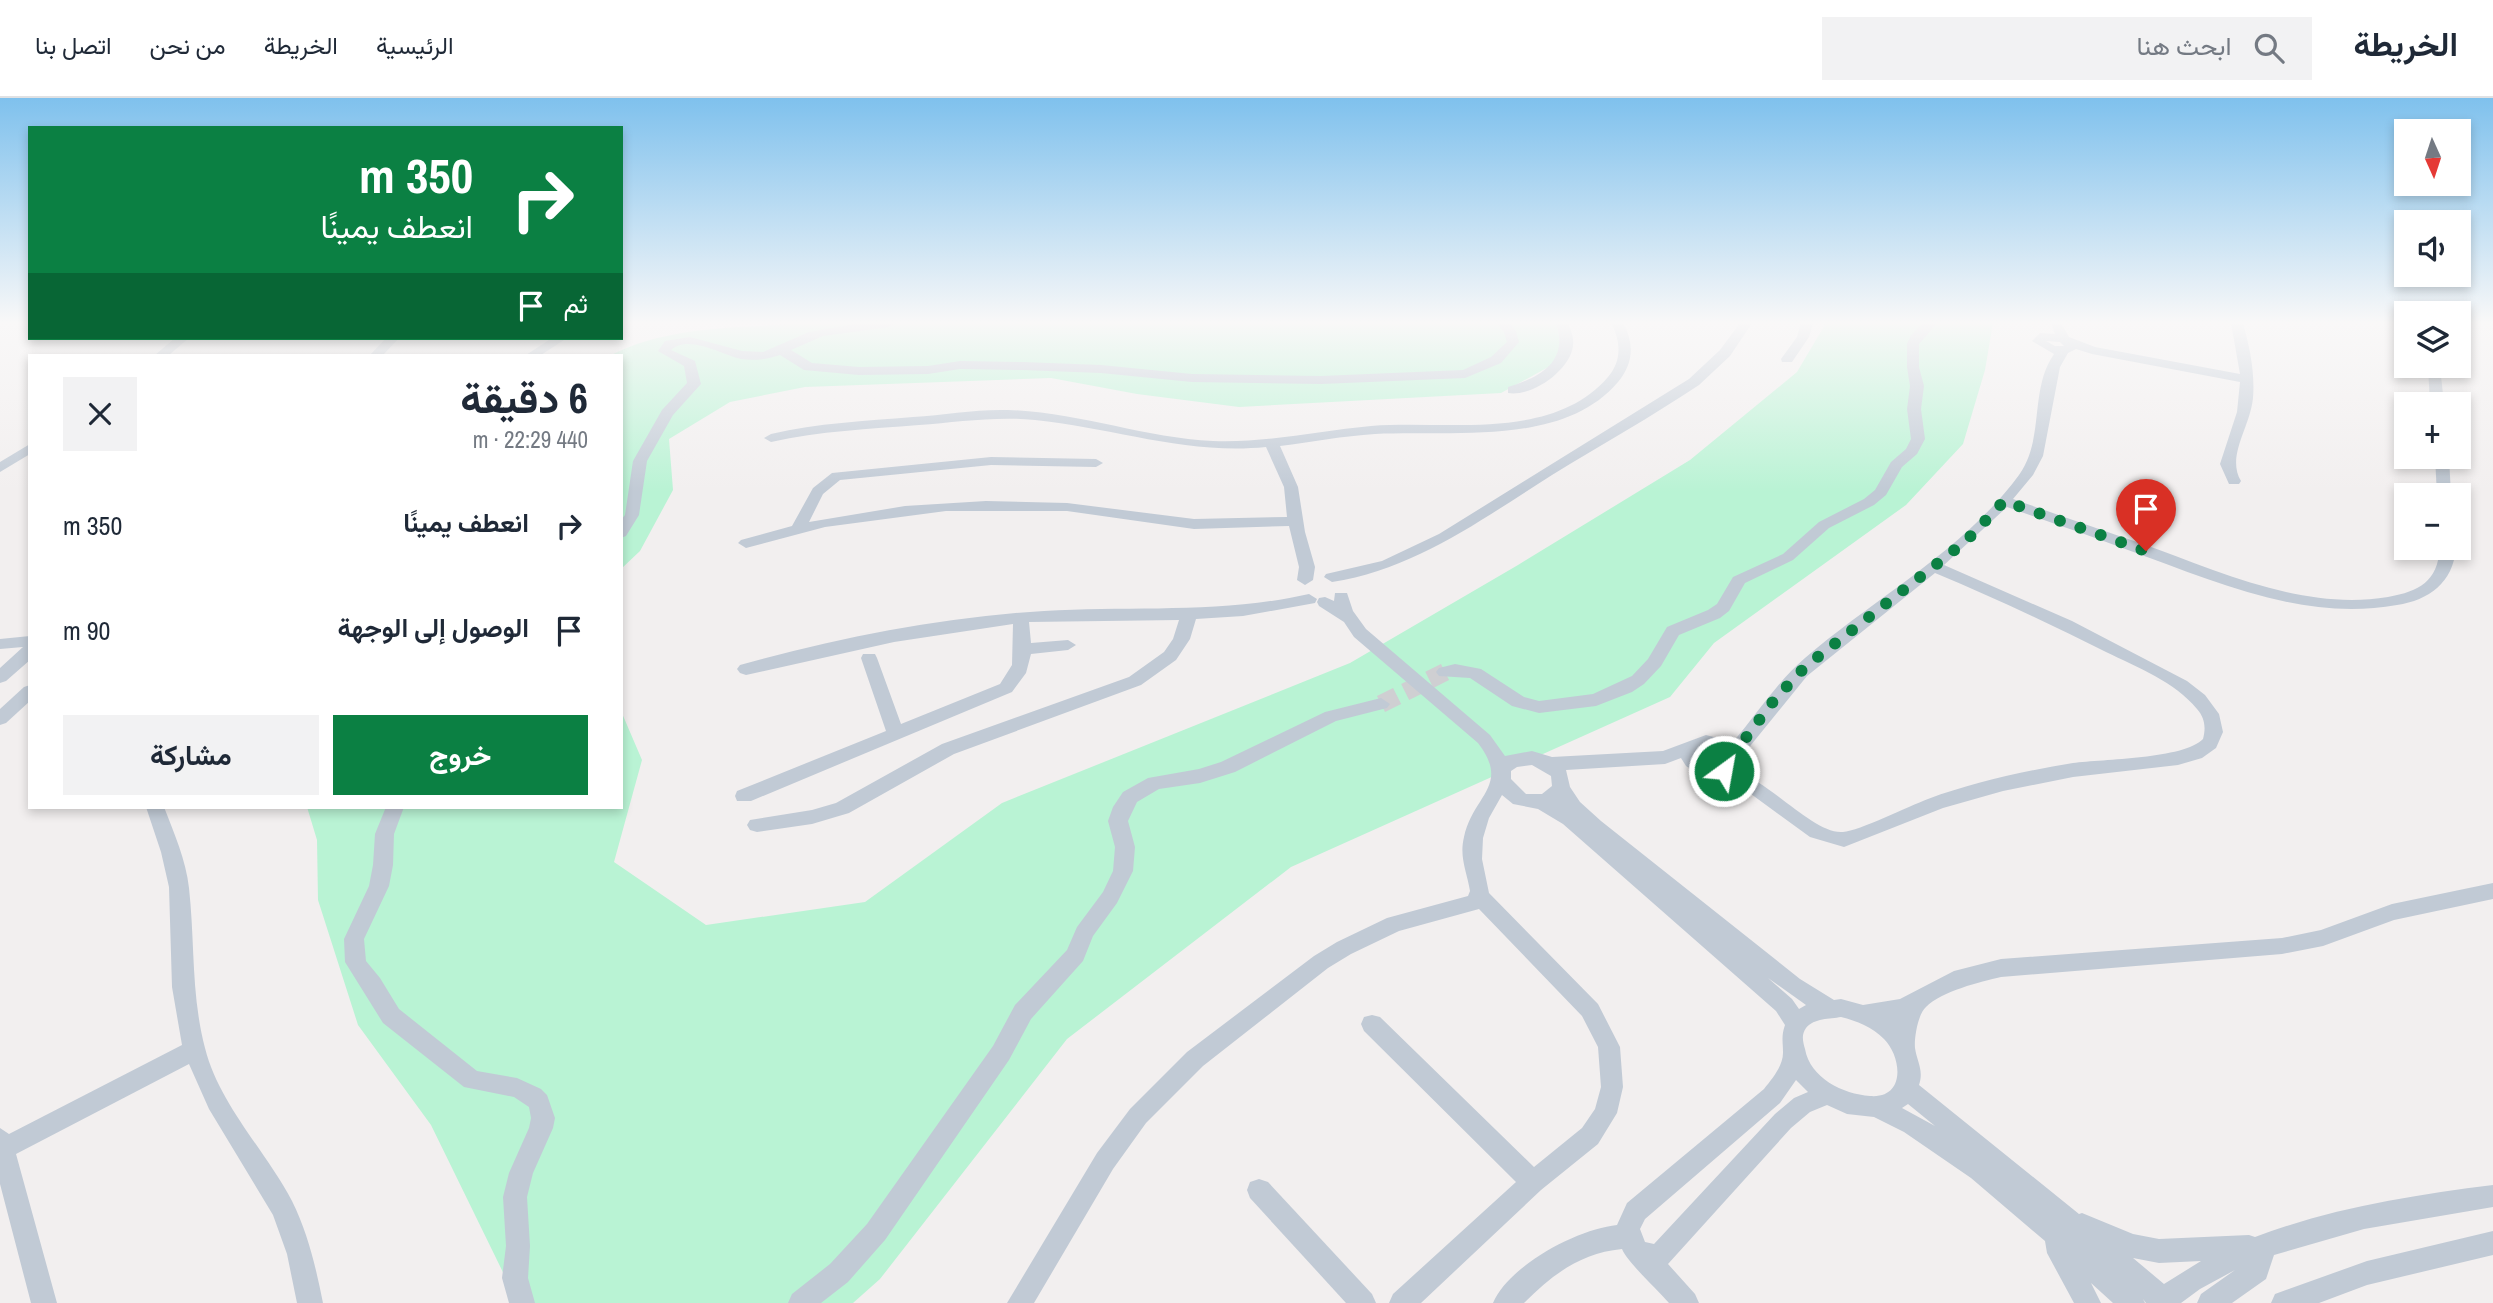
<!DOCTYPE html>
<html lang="ar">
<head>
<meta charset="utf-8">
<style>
	:root { --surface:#fff; --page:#f2f2f3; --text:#1f2937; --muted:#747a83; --line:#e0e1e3; --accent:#0b8043 }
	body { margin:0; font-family:"Archivo Narrow",Vazirmatn,sans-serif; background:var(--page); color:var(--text); direction:rtl; height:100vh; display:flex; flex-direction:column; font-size:26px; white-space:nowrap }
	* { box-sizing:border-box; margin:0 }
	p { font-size:23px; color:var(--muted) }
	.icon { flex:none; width:38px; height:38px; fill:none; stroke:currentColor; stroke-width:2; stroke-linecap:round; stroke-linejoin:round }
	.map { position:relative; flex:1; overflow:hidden; direction:ltr }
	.sheet { position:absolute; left:28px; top:256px; width:595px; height:455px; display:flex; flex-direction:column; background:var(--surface); border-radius:0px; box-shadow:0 4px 10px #0003; direction:rtl }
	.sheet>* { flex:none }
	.hud { position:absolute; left:28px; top:28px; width:595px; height:214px; border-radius:0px; box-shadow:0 4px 10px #0003; direction:rtl; background:#0b8043; color:#fff; overflow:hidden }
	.needle { width:46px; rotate:177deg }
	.buttons { position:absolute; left:2394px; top:21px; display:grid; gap:14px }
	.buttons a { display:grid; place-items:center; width:77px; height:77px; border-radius:0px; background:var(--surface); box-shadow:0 4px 10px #0003; font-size:35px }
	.pin { position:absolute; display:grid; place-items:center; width:60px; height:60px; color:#fff; margin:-72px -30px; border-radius:50% 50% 50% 0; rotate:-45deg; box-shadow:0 0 7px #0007 }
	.pin .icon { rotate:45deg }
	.me { position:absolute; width:77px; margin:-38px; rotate:32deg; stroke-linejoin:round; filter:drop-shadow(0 0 5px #0008) }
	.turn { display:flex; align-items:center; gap:24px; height:147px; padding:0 35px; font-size:32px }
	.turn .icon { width:91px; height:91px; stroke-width:2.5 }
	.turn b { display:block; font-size:49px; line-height:60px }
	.then { display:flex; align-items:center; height:66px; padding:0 35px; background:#0003; gap:14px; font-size:26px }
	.round { display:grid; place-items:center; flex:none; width:74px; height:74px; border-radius:0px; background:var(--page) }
	.head { display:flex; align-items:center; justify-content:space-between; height:119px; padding:0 35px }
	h1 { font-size:42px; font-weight:700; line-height:52px }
	.primary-button { display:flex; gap:14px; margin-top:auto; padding:14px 35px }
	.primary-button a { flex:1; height:80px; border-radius:0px; background:var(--accent); color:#fff; font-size:28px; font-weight:700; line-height:80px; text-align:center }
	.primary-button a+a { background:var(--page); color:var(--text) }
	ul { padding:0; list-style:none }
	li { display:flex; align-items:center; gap:21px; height:105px; padding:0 35px }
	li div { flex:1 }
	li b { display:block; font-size:26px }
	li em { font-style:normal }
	header { display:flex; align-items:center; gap:42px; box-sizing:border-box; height:98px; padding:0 35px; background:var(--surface); border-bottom:2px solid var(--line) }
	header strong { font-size:33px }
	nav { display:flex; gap:38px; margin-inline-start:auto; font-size:24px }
	.search { width:490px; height:63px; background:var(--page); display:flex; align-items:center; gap:18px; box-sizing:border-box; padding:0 24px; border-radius:0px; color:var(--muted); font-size:26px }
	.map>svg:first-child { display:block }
	.green { fill:#b9f3d4 }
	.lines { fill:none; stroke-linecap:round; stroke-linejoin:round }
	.minor-tunnel { stroke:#cfcfd2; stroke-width:18; stroke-dasharray:18 9; stroke-linecap:butt }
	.minor { fill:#c1cad5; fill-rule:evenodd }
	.route { stroke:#0b8043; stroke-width:12; stroke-dasharray:0 21.6 }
</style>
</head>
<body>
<header>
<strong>الخريطة</strong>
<div class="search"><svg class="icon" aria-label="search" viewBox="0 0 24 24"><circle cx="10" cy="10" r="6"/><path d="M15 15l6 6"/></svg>ابحث هنا</div>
<nav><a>الرئيسية</a><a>الخريطة</a><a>من نحن</a><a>اتصل بنا</a></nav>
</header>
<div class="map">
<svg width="2493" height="1205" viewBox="0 0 2493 1205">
	<rect width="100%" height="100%" fill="#f2efef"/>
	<g class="green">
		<path d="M815 225H1554L1557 227 1563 261 1501 295 1239 309 1137 296 1051 280 805 289 730 304 669 341 673 392 640 453 621 471V257H611C672 226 747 230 815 225Z"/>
		<polygon points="1826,225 1993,225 1985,272 1963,346 1906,407 1714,545 1670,599 1291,769 1067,941 880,1181 853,1205 518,1205 431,1027 358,927 318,802 317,742 307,709 621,709 621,613 642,662 614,764 706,827 865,804 1002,705 1350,565 1518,467 1690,362 1797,274"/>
	</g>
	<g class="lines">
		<polyline class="minor-tunnel" points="1381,606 1445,574"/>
		<g class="minor">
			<path d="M861 225H895L889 229 823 238 791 252 812 265 859 269 928 268 960 263 1023 264 1101 267 1192 276 1321 278 1463 272 1491 259 1507 244 1504 234 1497 225H1510L1516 233 1519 244 1501 265 1465 280 1321 286 1192 284 1101 275 1023 272 960 271 928 276 859 277 804 272 780 257C768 261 755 263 741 261 722 257 689 236 671 252L695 263 701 286 673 317 647 363 639 417 626 438 621 440V422L625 417 633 363 662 312 687 285 684 268 658 253 665 243 690 239 742 253 763 254 809 234Z"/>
			<path d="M1556 225H1568C1571 233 1574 239 1573 248 1570 272 1533 299 1508 295V289C1541 279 1569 263 1556 225Z"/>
			<path d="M1611 225H1623C1635 246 1633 266 1618 284 1563 349 1452 332 1375 336 1343 338 1312 344 1280 348L1298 389 1305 434 1315 469 1313 482 1305 487 1297 482 1299 469 1289 428 1194 431 1067 413H946L825 429 746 450 738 445 741 442 792 428 813 390 832 375 991 359 1096 361 1103 365 1096 369 991 367 840 382 823 396 809 424 905 408 986 403 1067 405 1194 421 1287 419 1284 389 1266 349C1186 357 1114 330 1035 322 996 318 957 324 919 327 869 331 820 333 771 344L764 340 771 336C818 325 865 323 913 319 945 317 977 311 1008 312 1078 314 1144 340 1213 343 1266 345 1318 333 1371 328 1447 322 1552 344 1608 279 1622 263 1621 243 1611 225Z"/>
			<path d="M1740 225H1752L1730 258 1699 287C1651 319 1601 347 1552 377 1482 421 1416 471 1332 484L1324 479 1326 476 1382 463 1439 436 1689 281 1720 252Z"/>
			<polygon points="1801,225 1813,225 1809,239 1792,264 1782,264 1781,261 1797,239"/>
			<polygon points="1923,225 1937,225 1919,246 1919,269 1924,288 1921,311 1925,341 1917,356 1902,369 1886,397 1874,407 1829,430 1793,462 1745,485 1729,513 1720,520 1679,537 1661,568 1644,586 1632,594 1596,608 1539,615 1512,608 1470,580 1439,578 1436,574 1439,570 1455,566 1481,571 1524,599 1539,603 1593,596 1632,578 1648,561 1667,529 1708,512 1717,506 1733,479 1783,456 1819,424 1864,401 1875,392 1891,364 1906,351 1911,341 1907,311 1910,288 1907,269 1907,246 1911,237"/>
			<path d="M2051 225H2061L2069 239 2095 249 2240 276 2231 225H2243C2250 250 2255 275 2253 300 2250 330 2226 358 2241 383L2239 386H2229L2220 366 2237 314 2240 284 2092 256 2076 251 2068 255 2060 269 2043 358 2033 377 2013 401C2056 416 2098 431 2140 445 2219 473 2302 513 2388 499 2420 493 2437 484 2440 450H2456C2453 485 2429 502 2397 507 2302 524 2215 483 2128 452 2088 437 2047 423 2007 409L1944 467 2072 523 2187 583 2205 597 2219 616 2223 634 2216 650 2202 660 2178 667 2073 679 2003 693 1943 710 1844 749 1810 739 1751 696 1731 686 1699 677 1686 668 1681 660 1665 666 1566 672 1570 689 1580 704 1601 723 1800 881 1834 902 1841 901 1863 907 1900 901 1954 873 2001 861 2282 840 2321 832 2392 806 2493 785V801L2394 822 2323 848 2282 856 2001 879C1980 884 1942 893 1926 909 1918 916 1914 940 1915 950 1917 964 1924 972 1919 987L2079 1116 2082 1115 2133 1136 2159 1141 2249 1137 2255 1139C2331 1110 2413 1097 2493 1087V1109L2364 1131 2274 1157 2266 1181 2232 1205H2197L2201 1196 2235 1172 2200 1191 2181 1205H2146L2143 1201 2145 1205H2113L2091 1185 2101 1205H2074L2047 1155 2045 1143 1971 1080 1904 1034 1874 1019 1847 1016 1827 1007 1810 1014 1791 1030 1668 1166 1695 1196 1699 1205H1669C1657 1191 1628 1165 1622 1151 1581 1155 1553 1176 1524 1205H1493C1509 1167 1578 1131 1617 1127L1627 1105 1764 991C1772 981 1783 968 1783 955 1783 944 1781 938 1785 927L1776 913 1563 726 1538 711 1513 706 1502 697 1489 720 1483 740 1482 761 1489 795 1598 906 1620 949 1623 989 1617 1015 1598 1046 1541 1092 1421 1205H1389L1393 1196 1516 1084 1364 933 1361 926 1364 919 1372 917 1380 919 1534 1069 1582 1030 1595 1011 1601 989 1598 949 1582 918 1479 811 1399 833 1351 856 1328 870 1203 968 1146 1025 1113 1071 1034 1205H1007L1097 1055 1130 1011 1187 954 1314 858 1337 844 1387 820 1468 798 1470 793C1467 774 1459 759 1464 739 1473 697 1511 688 1478 645L1354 539 1344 524 1319 508 1317 504 1319 500 1325 499 1334 503 1335 495H1347L1353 513 1366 531 1490 637 1505 658 1532 653 1552 659 1663 653 1706 637 1733 644C1757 616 1777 584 1805 560 1876 499 1963 453 2019 377 2045 341 2029 292 2054 256L2032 243 2040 235 2055 236ZM2046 243 2060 244 2064 248H2055ZM1935 475C1993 499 2050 526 2106 554 2137 569 2175 584 2197 611 2205 620 2206 630 2203 641 2184 661 2103 661 2073 665 2025 673 1974 684 1928 701 1909 708 1859 733 1843 734 1815 737 1769 683 1737 674L1742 668V658L1807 578ZM1706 650 1720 653 1724 664 1715 668 1705 664 1697 656 1699 651ZM1532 667 1551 678 1552 688 1542 696H1526L1511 681V673L1517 669ZM1768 880 1806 907 1799 911 1792 901ZM1841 919C1857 923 1872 929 1884 941 1902 959 1906 1001 1870 998 1843 996 1810 980 1805 951 1803 944 1801 937 1806 930 1814 920 1830 921 1841 919ZM1796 982 1808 994 1794 1000 1775 1016 1654 1146 1645 1144 1640 1131 1645 1121 1780 1005ZM1908 1006 1935 1028 1902 1010ZM2133 1160 2159 1165 2201 1163 2164 1186Z"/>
			<polygon points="175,240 189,240 169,257 155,257"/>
			<polygon points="386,240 399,240 383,257 370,257"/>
			<polygon points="552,240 567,240 541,257 526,257"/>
			<polygon points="2428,268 2440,268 2444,306 2430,306"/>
			<polygon points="30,346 30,356 0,374 0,364"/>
			<polygon points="2435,359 2449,359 2451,397 2437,397"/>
			<path d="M1309 496 1317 501 1315 505 1243 518 1196 521 1190 541 1176 562 1141 587 954 656 849 715 812 726 757 734 750 732 747 727 750 722 812 712 836 705 942 646 1129 579 1164 554 1173 541 1179 522 1029 524 1031 545 1068 542 1076 547 1068 552 1031 556 1026 575 1012 594 751 703H737L735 698 737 693 886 633 861 560 863 556H875L877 560 901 626 1000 586 1012 567 1013 526 894 544 746 577 740 575 737 571 740 567C838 540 942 519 1044 513 1133 508 1221 516 1309 496Z"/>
			<polygon points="30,538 30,562 6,583 0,585 0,570 23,549 0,551 0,541"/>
			<polygon points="30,587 30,603 6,625 0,627 0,611 24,589"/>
			<polygon points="1381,600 1390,606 1387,610 1336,623 1235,674 1200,685 1159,691 1137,704 1128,723 1135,749 1133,773 1117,805 1093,838 1083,863 1031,921 1009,962 885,1142 848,1184 821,1205 788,1205 792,1196 830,1166 867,1126 993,948 1015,907 1067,852 1077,829 1103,794 1113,773 1115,749 1108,723 1113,709 1123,694 1148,680 1199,671 1221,664 1325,614"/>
			<path d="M146 709H164C174 735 186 762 189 790 195 844 191 897 205 950 219 1006 265 1052 292 1103 308 1135 316 1170 323 1205H297L287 1156 273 1117 209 1011 189 966 16 1056 57 1205H31L0 1086V1030L9 1036 182 947 172 889 169 789 161 754Z"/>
			<polygon points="386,709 404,709 394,736 393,767 389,788 364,841 366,863 380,880 399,911 477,973 517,980 541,991 547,997 555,1020 553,1030 533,1075 527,1099 530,1148 528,1180 535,1205 509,1205 502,1180 506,1148 503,1099 509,1075 529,1030 531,1020 529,1009 514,999 464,989 383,925 345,864 344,841 369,788 373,767 375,736"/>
			<polygon points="1259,1081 1268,1084 1372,1196 1376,1205 1346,1205 1250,1100 1247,1092 1250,1084"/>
			<polygon points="2493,1133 2493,1157 2367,1187 2319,1205 2271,1205 2275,1196 2367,1163"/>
		</g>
	</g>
	<linearGradient id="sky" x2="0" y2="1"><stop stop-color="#7fc1ed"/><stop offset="0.57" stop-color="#f9f8f8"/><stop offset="1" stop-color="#f9f8f8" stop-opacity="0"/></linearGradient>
	<rect width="2493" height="394" fill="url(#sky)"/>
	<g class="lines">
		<polyline class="route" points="1724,673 1733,667 1733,657 1775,601 1805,569 1966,443 2004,403 2146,453"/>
	</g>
</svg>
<div class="buttons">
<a><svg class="needle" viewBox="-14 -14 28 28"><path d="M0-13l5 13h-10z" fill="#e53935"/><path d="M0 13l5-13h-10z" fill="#747a83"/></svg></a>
<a><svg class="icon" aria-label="sound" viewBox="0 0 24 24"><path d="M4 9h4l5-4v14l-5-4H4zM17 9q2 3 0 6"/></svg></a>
<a><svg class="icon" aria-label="layers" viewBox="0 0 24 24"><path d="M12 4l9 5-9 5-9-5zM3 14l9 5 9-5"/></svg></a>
<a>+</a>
<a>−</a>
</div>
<div class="pin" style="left:2146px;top:453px;background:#d93025"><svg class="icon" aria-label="arrive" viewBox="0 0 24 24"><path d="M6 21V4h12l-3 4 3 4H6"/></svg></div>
<svg class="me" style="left:1724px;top:673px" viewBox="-20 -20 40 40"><circle r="17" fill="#0b8043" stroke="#fff" stroke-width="3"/><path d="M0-11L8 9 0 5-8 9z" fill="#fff"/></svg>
<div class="hud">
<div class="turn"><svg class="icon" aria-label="right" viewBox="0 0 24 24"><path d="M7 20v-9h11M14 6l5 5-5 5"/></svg><div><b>350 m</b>انعطف يمينًا</div></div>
<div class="then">ثم<svg class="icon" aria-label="arrive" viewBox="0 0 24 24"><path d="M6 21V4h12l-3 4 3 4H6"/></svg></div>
</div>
<section class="sheet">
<div class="head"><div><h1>6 دقيقة</h1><p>440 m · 22:29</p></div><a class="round"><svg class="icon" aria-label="close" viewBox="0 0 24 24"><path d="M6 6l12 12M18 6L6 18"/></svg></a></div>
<ul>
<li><svg class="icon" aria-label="right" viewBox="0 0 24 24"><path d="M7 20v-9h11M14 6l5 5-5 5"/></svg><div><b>انعطف يمينًا</b></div><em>350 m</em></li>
<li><svg class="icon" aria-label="arrive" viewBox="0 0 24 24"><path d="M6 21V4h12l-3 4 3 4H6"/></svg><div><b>الوصول إلى الوجهة</b></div><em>90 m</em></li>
</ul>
<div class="primary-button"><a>خروج</a><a>مشاركة</a></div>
</section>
</div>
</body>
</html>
